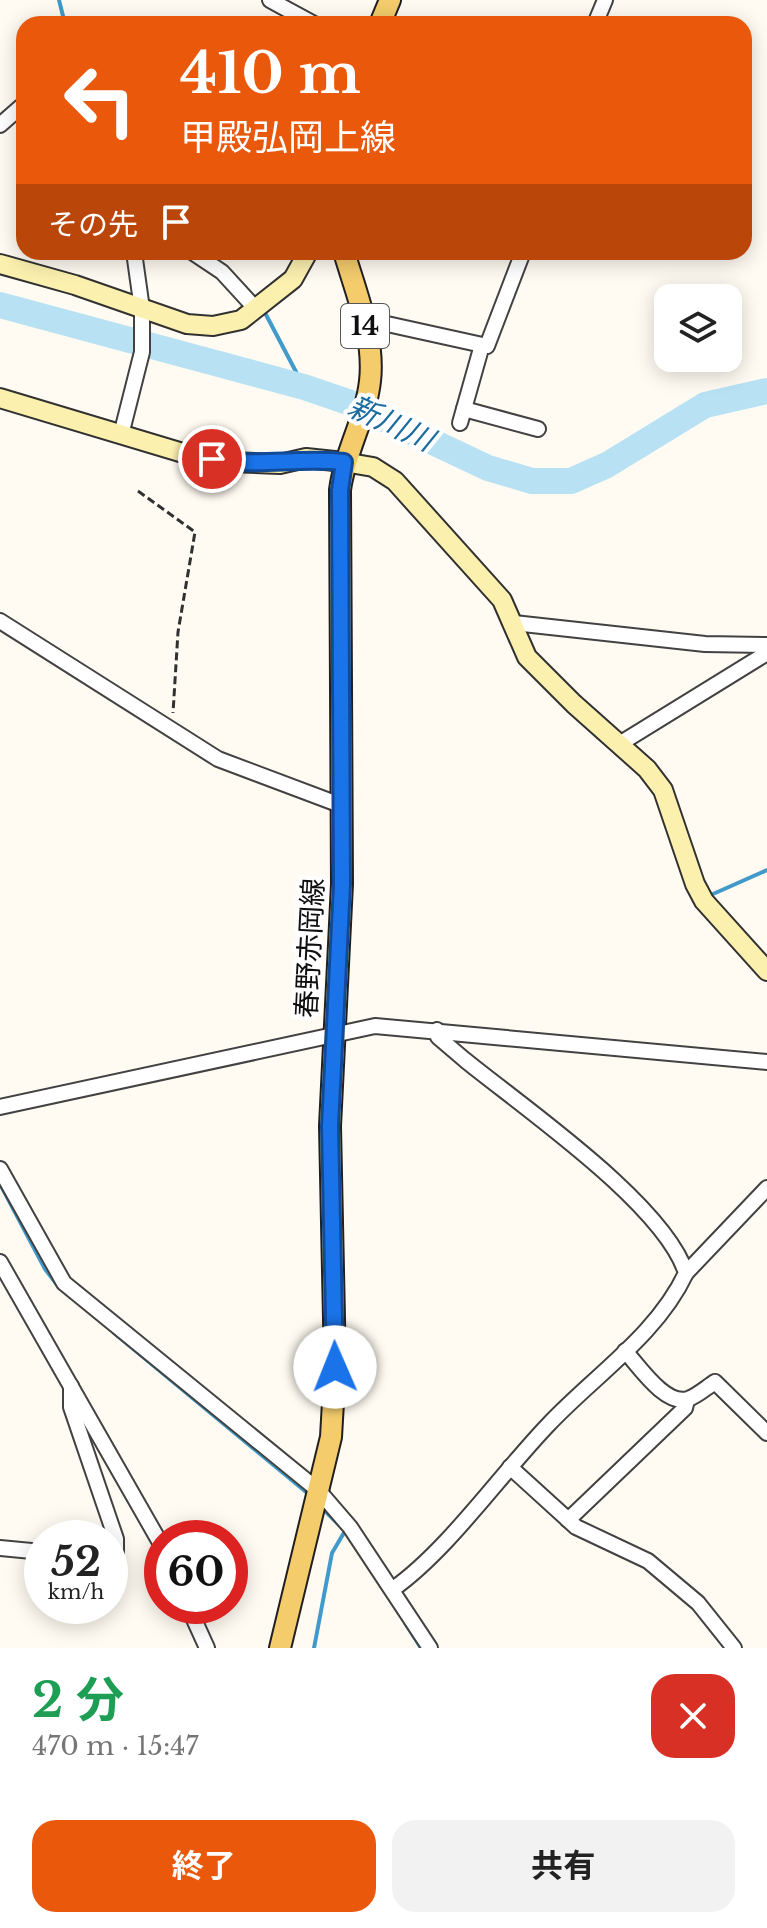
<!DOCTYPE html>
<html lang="ja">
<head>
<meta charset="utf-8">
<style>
	:root { --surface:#fff; --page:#f2f2f2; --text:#222; --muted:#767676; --accent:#ea580c }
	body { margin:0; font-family:"Libre Baskerville","Noto Sans JP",serif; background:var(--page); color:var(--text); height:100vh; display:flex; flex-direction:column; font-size:30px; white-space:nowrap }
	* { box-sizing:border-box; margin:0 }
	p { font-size:26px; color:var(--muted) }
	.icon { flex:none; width:44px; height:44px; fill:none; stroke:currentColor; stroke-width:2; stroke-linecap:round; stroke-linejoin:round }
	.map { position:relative; height:1648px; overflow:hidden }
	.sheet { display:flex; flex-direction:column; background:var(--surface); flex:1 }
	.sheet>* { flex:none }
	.banner { position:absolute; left:16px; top:16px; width:736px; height:244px; border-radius:24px; box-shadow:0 4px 20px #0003; background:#ea580c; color:#fff; overflow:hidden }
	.buttons { position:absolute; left:654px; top:284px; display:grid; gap:16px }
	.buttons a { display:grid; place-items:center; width:88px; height:88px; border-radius:16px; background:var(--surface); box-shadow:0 4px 20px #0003; font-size:40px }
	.speed { position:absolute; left:24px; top:1520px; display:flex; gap:16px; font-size:40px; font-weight:700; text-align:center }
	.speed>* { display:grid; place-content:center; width:104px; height:104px; border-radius:50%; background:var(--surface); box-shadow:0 4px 20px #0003; line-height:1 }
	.speed small { font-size:20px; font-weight:400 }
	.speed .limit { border:12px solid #d22; background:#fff; color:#111 }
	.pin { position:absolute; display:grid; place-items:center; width:68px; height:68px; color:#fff; margin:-34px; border:4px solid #fff; border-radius:50%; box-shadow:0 2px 8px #0007 }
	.me { position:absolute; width:88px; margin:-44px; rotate:359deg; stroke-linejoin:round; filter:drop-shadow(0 0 6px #0008) }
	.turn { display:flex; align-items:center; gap:28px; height:168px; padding:0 32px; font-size:36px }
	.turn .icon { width:104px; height:104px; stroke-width:2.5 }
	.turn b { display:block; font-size:56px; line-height:68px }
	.then { display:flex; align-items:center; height:76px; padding:0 32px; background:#0003; gap:16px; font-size:30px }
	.round { display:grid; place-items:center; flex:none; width:84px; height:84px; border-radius:24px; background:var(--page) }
	.overview { display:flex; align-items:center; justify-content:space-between; height:136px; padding:0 32px }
	h1 { font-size:48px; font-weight:700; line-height:60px; color:#1e9e55 }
	.action { display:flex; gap:16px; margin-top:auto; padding:16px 32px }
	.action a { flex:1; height:92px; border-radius:24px; background:var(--accent); color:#fff; font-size:32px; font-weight:700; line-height:92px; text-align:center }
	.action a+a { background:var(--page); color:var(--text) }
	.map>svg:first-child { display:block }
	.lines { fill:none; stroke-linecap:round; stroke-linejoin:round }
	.stream { stroke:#419ac9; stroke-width:4 }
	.river { stroke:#b8e1f4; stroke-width:26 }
	.street-casing { stroke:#424242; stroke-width:18 }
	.secondary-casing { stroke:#313131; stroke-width:22 }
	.primary-casing { stroke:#202020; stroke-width:24 }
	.path { stroke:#313131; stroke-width:3; stroke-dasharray:8 4; stroke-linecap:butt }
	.street { stroke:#fff; stroke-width:14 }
	.secondary { stroke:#fcf0af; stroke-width:18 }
	.primary { stroke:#f4cc6c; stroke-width:20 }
	.route-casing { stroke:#114b97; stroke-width:20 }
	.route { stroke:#1a73e8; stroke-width:14 }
	.labels { text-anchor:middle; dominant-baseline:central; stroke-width:8; stroke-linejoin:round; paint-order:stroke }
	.shield { fill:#fff; stroke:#575757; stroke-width:2 }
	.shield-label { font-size:26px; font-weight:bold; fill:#0f0f0f }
	.street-label { font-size:28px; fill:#0f0f0f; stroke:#fff }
	.water-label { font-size:30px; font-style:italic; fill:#1b6c9e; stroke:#fff }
</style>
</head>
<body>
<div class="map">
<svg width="767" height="1648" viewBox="0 0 767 1648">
	<rect width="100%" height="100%" fill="#fffbf2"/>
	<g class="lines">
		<g class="stream">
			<polyline points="59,0 65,24"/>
			<polyline points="205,252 225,267"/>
			<polyline points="263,309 304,387"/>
			<polyline points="713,894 767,870"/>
			<polyline points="0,1184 45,1269 58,1286"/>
			<polyline points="114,1333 306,1492"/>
			<polyline points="327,1513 343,1529"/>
			<polyline points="405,1623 421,1648"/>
			<polyline points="314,1648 332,1553 345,1531"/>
		</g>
		<polyline class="river" points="0,305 304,387 348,402 488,468 532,481 571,481 607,465 705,405 767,391"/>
		<defs>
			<g id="street">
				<polyline points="270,0 314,24"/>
				<polyline points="595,24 605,0"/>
				<polyline points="0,125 24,104"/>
				<polyline points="192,252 222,272 255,308"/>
				<polyline points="365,325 378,322 487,346 523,252"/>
				<polyline points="464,409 538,429"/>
				<polyline points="460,423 482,345"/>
				<polyline points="121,435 142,352 142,309 134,252"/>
				<polyline points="0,621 218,759 343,806"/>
				<polyline points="514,623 705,644 767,645"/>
				<polyline points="621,743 767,653"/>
				<polyline points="0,1107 375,1026 767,1062"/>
				<polyline points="0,1169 64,1283 319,1491 350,1527 430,1648"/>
				<polyline points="0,1262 162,1546"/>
				<polyline points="686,1273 767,1188"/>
				<path d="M625 1351C639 1366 665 1406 688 1399 697 1396 707 1387 715 1382L767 1433"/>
				<polyline points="71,1386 71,1407 116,1539 116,1557 110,1557"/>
				<polyline points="510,1467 576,1527 648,1561 698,1603 734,1648"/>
				<polyline points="568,1520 685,1408 687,1400"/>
				<polyline points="0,1548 42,1552"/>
				<path d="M393 1589C448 1550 500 1475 548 1425 594 1376 657 1335 686 1273 664 1204 524 1108 465 1060L438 1037 437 1030"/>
				<polyline points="188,1606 207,1648"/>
			</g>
			<g id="secondary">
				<polyline points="0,264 75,285 187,324 213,326 241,320 293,279 308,252"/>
				<polyline points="0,398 193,456 230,462 280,464 306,458 344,462 373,467 395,481 502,600 527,657 574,704 647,769 663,790 695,884 704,901 767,971"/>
			</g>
			<g id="primary">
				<polyline points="380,24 390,0"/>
				<path d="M280 1648 331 1437 335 1367 330 1126 342 884 340 490C345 451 366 418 370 381 375 338 356 293 344 252"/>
			</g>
		</defs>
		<use href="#street" class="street-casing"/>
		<use href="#secondary" class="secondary-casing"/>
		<use href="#primary" class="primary-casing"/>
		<polyline class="path" points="138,491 195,532 178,632 173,713"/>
		<use href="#street" class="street"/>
		<use href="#secondary" class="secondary"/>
		<use href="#primary" class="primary"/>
	</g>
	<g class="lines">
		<defs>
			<path id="route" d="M212 459C256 467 299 457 344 462L340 490 342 884 330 1126 335 1367"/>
		</defs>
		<use href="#route" class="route-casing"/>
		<use href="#route" class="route"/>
	</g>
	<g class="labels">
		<rect class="shield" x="341" y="304" width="48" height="44" rx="6"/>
		<g class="shield-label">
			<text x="365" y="326">14</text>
		</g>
		<g class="street-label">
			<text transform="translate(310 948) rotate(-87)">春野赤岡線</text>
		</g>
		<g class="water-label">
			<text transform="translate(391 423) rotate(25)">新川川</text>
		</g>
	</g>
</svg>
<div class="buttons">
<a><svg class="icon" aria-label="layers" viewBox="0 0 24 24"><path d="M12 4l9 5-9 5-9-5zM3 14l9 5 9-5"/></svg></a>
</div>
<div class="speed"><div>52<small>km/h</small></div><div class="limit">60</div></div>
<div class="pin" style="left:212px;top:459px;background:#d93025"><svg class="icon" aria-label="arrive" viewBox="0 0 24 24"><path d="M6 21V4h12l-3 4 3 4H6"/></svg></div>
<svg class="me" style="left:335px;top:1367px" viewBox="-20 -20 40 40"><circle r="19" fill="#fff"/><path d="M0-13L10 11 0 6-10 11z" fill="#1a73e8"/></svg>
<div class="banner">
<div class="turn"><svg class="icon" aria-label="left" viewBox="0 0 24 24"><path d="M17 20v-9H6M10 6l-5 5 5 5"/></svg><div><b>410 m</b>甲殿弘岡上線</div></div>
<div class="then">その先<svg class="icon" aria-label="arrive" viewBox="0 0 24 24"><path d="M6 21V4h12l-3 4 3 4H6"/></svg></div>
</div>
</div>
<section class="sheet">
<div class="overview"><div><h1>2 分</h1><p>470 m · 15:47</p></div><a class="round" style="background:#d93025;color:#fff"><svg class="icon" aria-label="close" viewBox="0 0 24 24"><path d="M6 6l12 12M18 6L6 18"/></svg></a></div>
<div class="action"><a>終了</a><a>共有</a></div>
</section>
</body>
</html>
